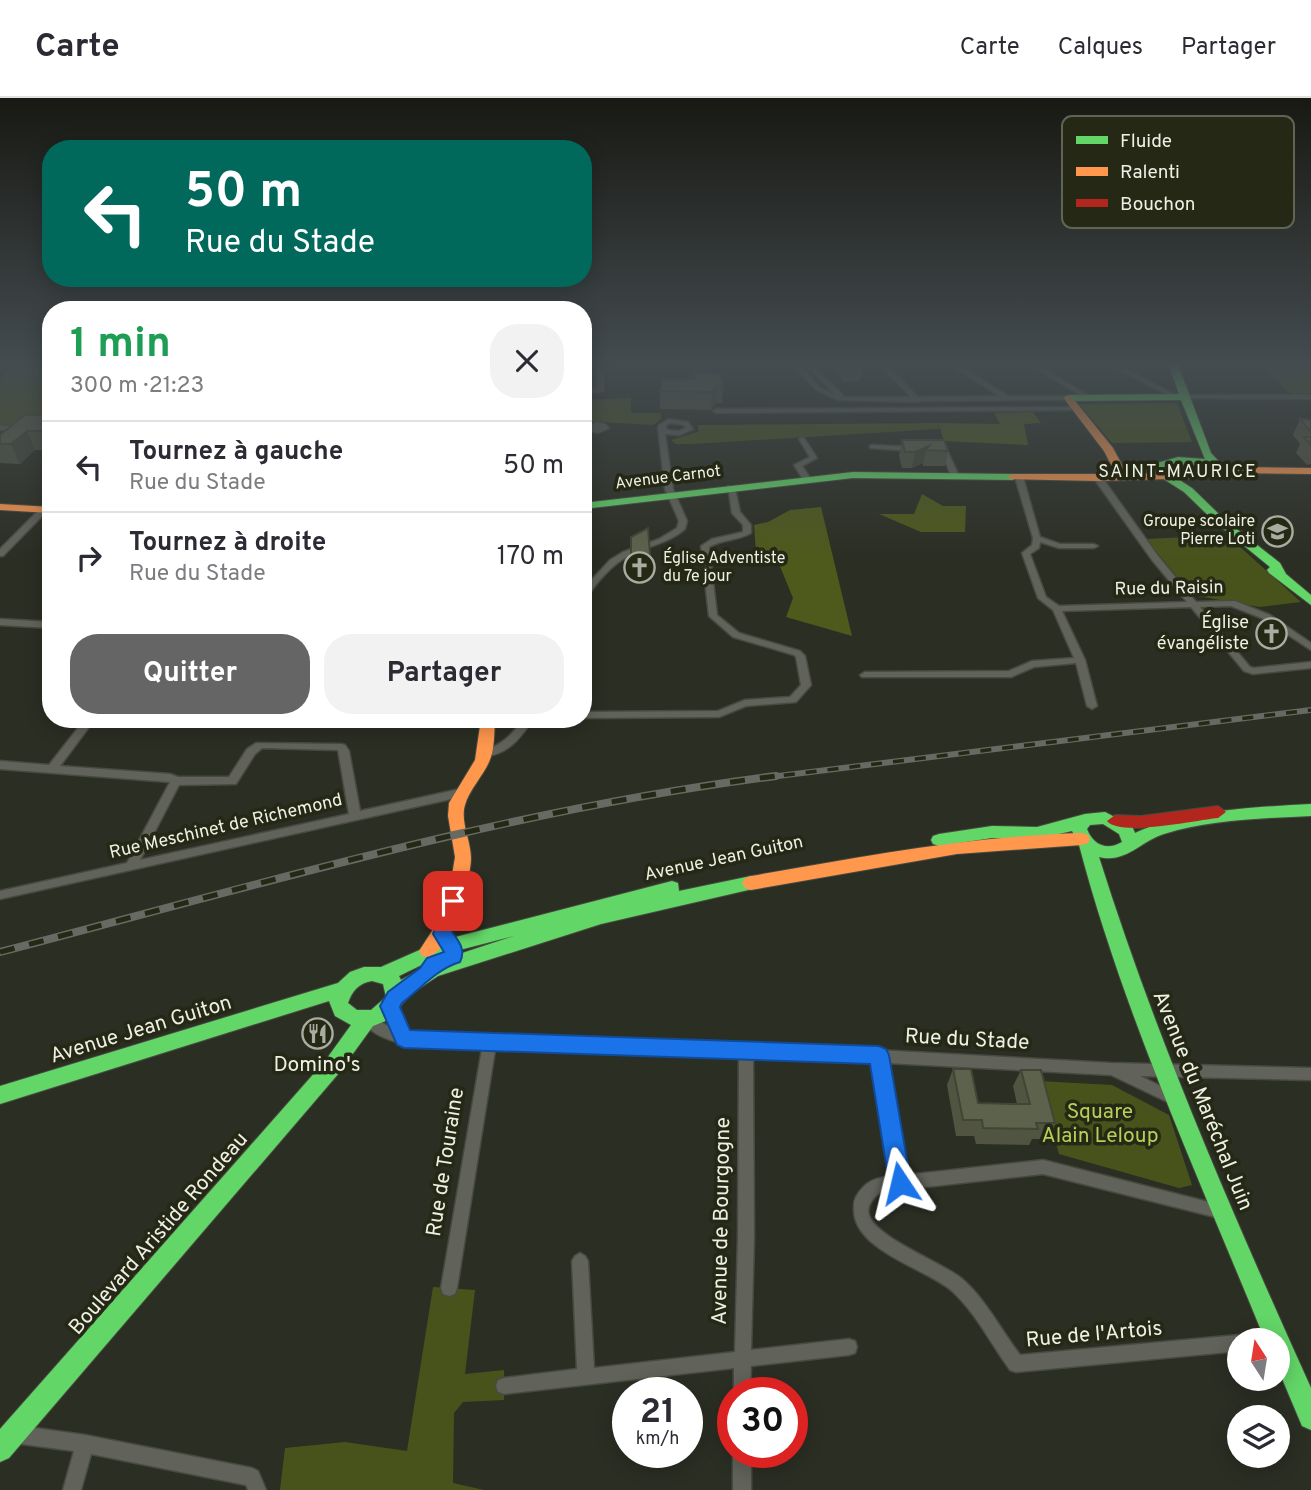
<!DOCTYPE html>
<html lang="fr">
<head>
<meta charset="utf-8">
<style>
	:root { --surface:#fff; --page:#f2f2f3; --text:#2b2b33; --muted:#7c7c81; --line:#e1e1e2; --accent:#646564 }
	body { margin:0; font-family:Overpass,sans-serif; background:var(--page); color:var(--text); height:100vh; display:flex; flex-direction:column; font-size:26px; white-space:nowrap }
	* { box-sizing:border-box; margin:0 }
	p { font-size:23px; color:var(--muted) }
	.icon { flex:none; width:38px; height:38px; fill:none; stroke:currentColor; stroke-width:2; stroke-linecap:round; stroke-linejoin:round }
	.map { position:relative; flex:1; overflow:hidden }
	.drawer { position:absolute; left:42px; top:203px; width:550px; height:427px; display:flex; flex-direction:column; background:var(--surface); border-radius:28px; box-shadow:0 4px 18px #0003 }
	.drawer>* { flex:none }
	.banner { position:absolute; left:42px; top:42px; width:550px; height:147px; border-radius:28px; box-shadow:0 4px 18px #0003; background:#00695c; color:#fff; overflow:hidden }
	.needle { width:46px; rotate:348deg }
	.tools { position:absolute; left:1227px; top:1230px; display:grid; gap:14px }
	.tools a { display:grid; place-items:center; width:63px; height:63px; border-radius:50%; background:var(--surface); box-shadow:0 4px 18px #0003; font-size:35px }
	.speed { position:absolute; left:612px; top:1279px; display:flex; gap:14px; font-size:35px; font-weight:700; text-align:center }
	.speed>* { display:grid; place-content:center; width:91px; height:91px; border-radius:50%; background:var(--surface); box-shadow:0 4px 18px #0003; line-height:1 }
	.speed small { font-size:18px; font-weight:400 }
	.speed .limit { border:10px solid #d22; background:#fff; color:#111 }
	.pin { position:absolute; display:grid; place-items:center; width:60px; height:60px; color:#fff; margin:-30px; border-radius:14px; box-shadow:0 4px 10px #0006 }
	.me { position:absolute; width:77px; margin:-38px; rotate:350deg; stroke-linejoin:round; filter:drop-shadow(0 0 5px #0008) }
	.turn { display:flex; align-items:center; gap:24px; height:147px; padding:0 28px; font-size:32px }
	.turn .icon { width:91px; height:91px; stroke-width:2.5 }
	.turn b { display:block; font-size:49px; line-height:60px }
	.round { display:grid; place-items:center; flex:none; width:74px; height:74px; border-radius:28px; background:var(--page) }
	.summary { display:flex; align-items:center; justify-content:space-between; height:119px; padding:0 28px }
	h1 { font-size:42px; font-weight:700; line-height:52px; color:#1e9e55 }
	.cta { display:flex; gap:14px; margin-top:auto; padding:14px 28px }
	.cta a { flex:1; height:80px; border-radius:28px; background:var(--accent); color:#fff; font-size:28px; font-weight:700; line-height:80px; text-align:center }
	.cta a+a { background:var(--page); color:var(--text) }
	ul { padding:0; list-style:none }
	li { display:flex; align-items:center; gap:21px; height:91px; padding:0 28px; border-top:2px solid var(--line) }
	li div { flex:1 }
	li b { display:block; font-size:26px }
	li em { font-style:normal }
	header { display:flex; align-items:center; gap:42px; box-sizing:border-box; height:98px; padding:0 35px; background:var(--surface); border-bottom:2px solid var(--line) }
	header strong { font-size:33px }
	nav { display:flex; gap:38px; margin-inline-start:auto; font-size:24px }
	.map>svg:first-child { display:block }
	.green { fill:#48531c }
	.forest { fill:#4e591c }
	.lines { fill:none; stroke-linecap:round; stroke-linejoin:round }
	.street-casing { stroke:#474a40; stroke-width:3 }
	.fast-casing { stroke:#474a40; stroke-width:2 }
	.slow-casing { stroke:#474a40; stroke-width:2 }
	.jam-casing { stroke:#474a40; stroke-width:2 }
	.street { fill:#61635a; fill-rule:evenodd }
	.fast { fill:#63d668; fill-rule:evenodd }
	.slow { fill:#ff974d; fill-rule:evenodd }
	.jam { fill:#b3261e; fill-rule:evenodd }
	.rail-far1-casing { stroke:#676a62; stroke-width:6 }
	.rail-casing { stroke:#676a62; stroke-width:8 }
	.rail-far1 { stroke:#242815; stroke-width:3.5; stroke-dasharray:11; stroke-linecap:butt }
	.rail { stroke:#242815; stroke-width:5; stroke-dasharray:15; stroke-linecap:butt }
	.wall { fill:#505441 }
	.shaded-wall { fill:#414535 }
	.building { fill:#5d624c; stroke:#414535; stroke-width:2 }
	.route { fill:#1a73e8; stroke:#114b97; stroke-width:2 }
	.labels { text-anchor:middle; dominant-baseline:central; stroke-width:7; stroke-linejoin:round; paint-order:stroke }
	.far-street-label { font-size:16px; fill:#edf0e3; stroke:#242815 }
	.far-poi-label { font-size:16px; fill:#edf0e3; stroke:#242815; text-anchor:end }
	.far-quarter-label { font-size:18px; letter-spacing:2px; fill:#edf0e3; stroke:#242815 }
	.street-label { font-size:18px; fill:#edf0e3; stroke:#242815 }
	.poi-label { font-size:18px; fill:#edf0e3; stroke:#242815; text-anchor:end }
	.near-street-label { font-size:21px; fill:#edf0e3; stroke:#242815 }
	.near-poi-label { font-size:21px; fill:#edf0e3; stroke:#242815 }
	.near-park-label { font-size:21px; fill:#b7ce57; stroke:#242815 }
	.key { fill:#242815; stroke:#606453; stroke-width:2 }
	.key-label { font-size:19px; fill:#edf0e3 }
</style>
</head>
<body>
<header>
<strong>Carte</strong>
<nav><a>Carte</a><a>Calques</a><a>Partager</a></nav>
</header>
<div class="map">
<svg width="1311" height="1392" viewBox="0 0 1311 1392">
	<rect width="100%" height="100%" fill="#2b2e23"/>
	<g class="green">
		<polygon points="18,264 51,264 51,329 0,327 0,281"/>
		<polygon points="1263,270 1311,272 1311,296 1291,296"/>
		<polygon points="631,300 631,315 661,315 661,321 653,327 583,323 583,302"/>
		<polygon points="1177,305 1192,344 1112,345 1079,306"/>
		<polygon points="938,325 939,331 691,346 676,346 671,342 698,334 698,327"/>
		<polygon points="1227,437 1301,504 1260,509 1192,497 1146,441"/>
		<polygon points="1039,983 1112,987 1169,1017 1192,1087 1179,1090 1059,1056"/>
		<polygon points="433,1189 475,1192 465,1276 504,1272 504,1302 463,1304 454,1315 453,1385 484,1392 280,1392 285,1350 345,1344 407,1353"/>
	</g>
	<g class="forest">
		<polygon points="1033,314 1041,325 1024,326 1028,347 944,343 938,325 1000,326 994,315"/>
		<polygon points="922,396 943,408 966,408 965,434 921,434 879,416 914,416"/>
		<polygon points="821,409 852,538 786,519 793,500 779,466 756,454 754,427 768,424 790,412"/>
	</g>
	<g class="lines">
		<defs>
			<g id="street">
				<polygon points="596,264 602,264 604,292 601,294 583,295 583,291 598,290"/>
				<polygon points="790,264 797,264 820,290 836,297 803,264 810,264 845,299 911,299 877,264 884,264 918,299 999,298 946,264 954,264 1008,298 1068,298 1071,300 1068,302 921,303 918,304 838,302 816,292"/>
				<polygon points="1025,264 1033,264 1092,300 1087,301"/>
				<polygon points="1104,264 1113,264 1179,299 1174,300"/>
				<polygon points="1187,297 1311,297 1311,301 1185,300 1185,298"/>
				<polygon points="1078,309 1078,311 1076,312 716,315 713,313 716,311"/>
				<path d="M669 321 688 324 693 331 680 337 665 336 673 391 687 423 685 431C669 445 648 448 630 457 611 467 598 483 586 500H583L584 490 610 462 623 454 659 441 677 430 679 423 665 391 658 330 659 327ZM670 325 684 327 686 330 679 333 668 332 665 328Z"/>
				<polygon points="596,324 605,326 609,330 598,335 587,332 587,330"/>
				<polygon points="0,328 51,329 51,333 0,332"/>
				<polygon points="802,339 804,340 817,360 802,368 811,381 807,383 804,383 794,367 810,359 799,341"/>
				<polygon points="872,347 913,349 916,351 913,353 870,350 870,348"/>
				<polygon points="936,350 947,352 959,378 958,380 952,380 942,355 933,352"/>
				<polygon points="1016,377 1023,379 1040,439 1060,446 1094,446 1098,448 1094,450 1059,450 1040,444 1039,450 1030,456 1046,499 1059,508 1187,504 1152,462 1095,382 1095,378 1101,378 1158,458 1196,504 1235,503 1270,517 1311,545 1311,552 1264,521 1231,508 1200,509 1250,569 1254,570 1311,564 1311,570 1253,576 1244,573 1191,509 1062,513 1085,562 1097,608 1092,611 1087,608 1076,565 1034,569 1011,579 862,579 860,577 865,574 1009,573 1032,563 1074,560 1053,512 1038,500 1022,455 1032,447 1033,440 1015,379"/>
				<path d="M728 388 735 390 740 414 751 427V435C738 443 722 441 709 449L717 517 739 535 800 553 805 558 811 587 796 604 746 608 719 619 583 620V614L718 613 745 602 790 599 801 587 796 559 794 557 733 539 709 518 701 448 712 441 743 434V427L732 415Z"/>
				<polygon points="41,410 48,412 3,458 0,458 0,451"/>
				<polygon points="0,521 51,524 51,530 0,527"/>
				<path d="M85 621H95L60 668 170 676 178 679H229L247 651 256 645 341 646 345 647 349 653 360 713 460 691 465 695 460 699 0 801V793L127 765 170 684 0 671V663L49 667ZM262 650 338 652 349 716 140 762 179 687 236 686 255 656Z"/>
				<path d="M523 621H533C521 640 505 660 480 658L479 656 480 654C500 648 512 638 523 621Z"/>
				<path d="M390 903 394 904 408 936 489 940 730 944 1111 965 1311 970V982L1140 978 1183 999 1185 1003 1183 1007 1178 1009 1111 977 887 965 906 1077 1043 1062 1228 1109 1230 1114 1228 1119 1223 1121 1043 1076 880 1094C874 1100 866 1107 869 1117 876 1140 941 1164 961 1180 984 1199 1002 1233 1020 1257L1239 1237 1245 1239 1246 1242H1239V1253L1016 1274 1010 1272C991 1246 976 1215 952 1193 926 1170 851 1152 854 1109 854 1104 854 1103 856 1099 865 1083 875 1080 892 1078L873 964 753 957 754 1139 751 1252 849 1241 855 1243 857 1249 855 1255 849 1257 751 1268 750 1295H734V1270L504 1296 498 1294 496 1288 498 1282 504 1280 577 1271 572 1163 575 1158 580 1155 585 1158 588 1163 594 1270 735 1254 738 1139 739 956 495 952 457 1190 455 1196 449 1198 443 1196 441 1190 482 951C446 949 381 954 361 921L362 917 367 915 394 932 384 908 386 904Z"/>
				<polygon points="14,1327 85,1337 252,1370 258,1373 266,1392 248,1392 246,1387 91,1356 81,1392 63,1392 74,1353 14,1345 8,1342 5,1336 8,1330"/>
				<rect x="733" y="1354" width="18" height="38"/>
			</g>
			<g id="fast">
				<polygon points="1168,264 1177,264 1211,355 1223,368 1222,370 1178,366 1159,371 1158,375 1154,376 1149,373 1150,367 1178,359 1205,361 1181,302 1068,303 1063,300 1068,297 1179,296"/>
				<polygon points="853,374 1013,376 1018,379 1013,382 853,380 583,411 583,405"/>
				<polygon points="1162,376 1170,376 1192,390 1223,420 1280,465 1286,476 1311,497 1311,507 1269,475 1267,472 1270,469 1215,424 1184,394 1162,380"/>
				<path d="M1311 706V718C1265 720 1209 722 1164 736 1141 743 1125 766 1099 759 1156 941 1233 1117 1311 1290V1332L1302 1328 1278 1271V1242H1265C1199 1080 1124 917 1079 747L1072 733 1037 741 992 740 939 748 933 746 931 742 933 738 939 736 992 728 1037 729 1085 716 1105 714 1132 728 1135 735C1185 712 1257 709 1311 706ZM1103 726 1119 736 1122 744C1107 753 1093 747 1087 731L1090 727Z"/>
				<path d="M751 778 757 780 760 785 757 790 601 826 438 878 411 896 388 922 373 928 339 975 9 1360 0 1364V1331L325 963 351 927 335 918 329 903 0 1006V988L338 885 350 874 364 869H381L440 843 672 783 678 785 679 793ZM514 838 429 866 401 882 399 878 444 856ZM372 883 383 886 386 899 371 912H357L348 905C352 893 359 885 372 883Z"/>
			</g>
			<g id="slow">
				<polygon points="1065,298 1071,298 1113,350 1127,376 1202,374 1233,369 1311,370 1311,376 1233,375 1202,380 1098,383 1009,381 1008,379 1013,376 1116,376 1104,353 1065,302"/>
				<polygon points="0,406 51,409 51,415 0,412"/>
				<path d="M481 621H495C494 634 495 652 489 664 483 678 469 692 465 707 460 724 471 743 471 760 471 781 449 867 422 858L419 853 434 830 449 795 455 759 448 718 449 705 475 662Z"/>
				<path d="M1082 735 1088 737 1090 741 1088 745 1082 747 957 756 751 792 745 790 742 785 745 780 751 778C861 759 970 738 1082 735Z"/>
			</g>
			<path id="jam" d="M1218 708 1226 714 1218 720C1197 722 1119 739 1107 723L1115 717 1141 718Z"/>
		</defs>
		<use href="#street" class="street-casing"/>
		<use href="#fast" class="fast-casing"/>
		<use href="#slow" class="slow-casing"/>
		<use href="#jam" class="jam-casing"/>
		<use href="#street" class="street"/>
		<use href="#fast" class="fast"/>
		<use href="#slow" class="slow"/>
		<use href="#jam" class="jam"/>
		<defs>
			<polyline id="rail-far1" points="762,680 1311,612"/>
			<path id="rail" d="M0 854C257 787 513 711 776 678"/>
		</defs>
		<use href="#rail-far1" class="rail-far1-casing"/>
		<use href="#rail" class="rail-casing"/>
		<use href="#rail-far1" class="rail-far1"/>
		<use href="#rail" class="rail"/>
	</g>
	<g class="wall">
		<polygon points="834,264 863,264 860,283 843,284"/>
		<polygon points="694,275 723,287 722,305 716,305 711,312 660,311 660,293 694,281"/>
		<polygon points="51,317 51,352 35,352 20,366 0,365 0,337"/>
		<polygon points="1300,321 1311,322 1311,366 1307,367 1296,355 1300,346 1293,337"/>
		<polygon points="902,342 948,353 945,368 923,368 923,365 912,370 902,370 899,358"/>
		<polygon points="631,439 650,457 650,480 632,480"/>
		<polygon points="953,971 978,1005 1017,1006 1013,988 1021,972 1055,1025 1046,1041 1032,1041 1029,1047 976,1046 974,1038 956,1038 947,987"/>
	</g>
	<g class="shaded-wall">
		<polygon points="717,287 716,305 711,312 712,294"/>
		<polygon points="27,333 35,352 20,366 11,346"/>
		<polygon points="929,348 926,352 923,365 912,370 915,354"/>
	</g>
	<g class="building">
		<polygon points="694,275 721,276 723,287 717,287 712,294 660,293 662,282 695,281"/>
		<polygon points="25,317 51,317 51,333 27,333 11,346 0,346 0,337"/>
		<polygon points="1300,321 1311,322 1311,334"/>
		<polygon points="1304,339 1311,339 1311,347"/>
		<polygon points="902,342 944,342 948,353 926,352 929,348 915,354 905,354"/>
		<polygon points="648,430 650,457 631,458 631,439"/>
		<polygon points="953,971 971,971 978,1005 1012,1006 1030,1006 1021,972 1041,972 1055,1025 1036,1025 1038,1031 983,1030 982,1022 963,1022"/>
	</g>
	<linearGradient id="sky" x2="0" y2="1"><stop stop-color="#181913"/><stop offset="0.58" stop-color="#444c50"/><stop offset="1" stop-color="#444c50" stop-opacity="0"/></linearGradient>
	<rect width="1311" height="459" fill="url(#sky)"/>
	<path class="route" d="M453 796 460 798 462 803 452 834C459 843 466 852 460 864 437 871 421 890 402 905L400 909 410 932 879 948 886 951 889 957 911 1085 908 1092 900 1096 892 1092 889 1085 870 966 404 950 397 947 380 908 388 894 420 870 427 860 444 854 433 836 445 803 447 798Z"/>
	<defs>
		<symbol id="school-ring" viewBox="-11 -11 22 22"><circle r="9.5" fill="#242815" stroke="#a9aca0" stroke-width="1.5"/><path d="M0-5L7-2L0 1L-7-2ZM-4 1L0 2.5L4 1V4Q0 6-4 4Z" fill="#a9aca0"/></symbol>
		<symbol id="church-ring" viewBox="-11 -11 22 22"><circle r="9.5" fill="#242815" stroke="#a9aca0" stroke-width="1.5"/><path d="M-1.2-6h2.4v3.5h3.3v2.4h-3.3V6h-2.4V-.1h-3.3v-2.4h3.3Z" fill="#a9aca0"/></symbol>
		<symbol id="restaurant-ring" viewBox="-11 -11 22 22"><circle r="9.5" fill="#242815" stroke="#a9aca0" stroke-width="1.5"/><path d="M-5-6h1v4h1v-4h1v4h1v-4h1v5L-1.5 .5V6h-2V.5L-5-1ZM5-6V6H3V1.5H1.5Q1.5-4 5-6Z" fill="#a9aca0"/></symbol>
	</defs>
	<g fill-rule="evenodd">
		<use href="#school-ring" x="1260" y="416" width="35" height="35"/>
		<use href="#church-ring" x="622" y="452" width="35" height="35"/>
		<use href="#church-ring" x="1254" y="518" width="35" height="35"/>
		<use href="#restaurant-ring" x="300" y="918" width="35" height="35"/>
	</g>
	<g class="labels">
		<g class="far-street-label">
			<text transform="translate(668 380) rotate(-7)">Avenue Carnot</text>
		</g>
		<g class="far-poi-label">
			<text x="1255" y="424">Groupe scolaire<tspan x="1255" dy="18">Pierre Loti</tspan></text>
			<text x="663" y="461" text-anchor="start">Église Adventiste<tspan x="663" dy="18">du 7e jour</tspan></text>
		</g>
		<g class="far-quarter-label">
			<text x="1178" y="374">SAINT-MAURICE</text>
		</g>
		<g class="street-label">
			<text transform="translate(1169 491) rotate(-1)">Rue du Raisin</text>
			<text transform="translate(226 729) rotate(-13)">Rue Meschinet de Richemond</text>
			<text transform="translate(724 761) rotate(-12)">Avenue Jean Guiton</text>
		</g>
		<g class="poi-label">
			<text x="1249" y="525">Église<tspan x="1249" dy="21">évangéliste</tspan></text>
		</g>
		<g class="near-street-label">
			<text transform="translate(141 932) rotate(-17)">Avenue Jean Guiton</text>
			<text transform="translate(967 942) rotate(3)">Rue du Stade</text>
			<text transform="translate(1202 1003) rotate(68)">Avenue du Maréchal Juin</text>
			<text transform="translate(446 1064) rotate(-81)">Rue de Touraine</text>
			<text transform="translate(722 1123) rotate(-89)">Avenue de Bourgogne</text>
			<text transform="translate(159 1136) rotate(-49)">Boulevard Aristide Rondeau</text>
			<text transform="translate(1094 1237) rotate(-5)">Rue de l'Artois</text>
		</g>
		<g class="near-poi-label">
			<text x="317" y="967">Domino's</text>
		</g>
		<g class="near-park-label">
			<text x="1100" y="1014">Square<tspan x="1100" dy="24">Alain Leloup</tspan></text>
		</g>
	</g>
	<rect x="1062" y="18" width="232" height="112" rx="10" class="key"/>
	<rect x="1076" y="38" width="32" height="8" fill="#63d668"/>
	<rect x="1076" y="69" width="32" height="9" fill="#ff974d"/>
	<rect x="1076" y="101" width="32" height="8" fill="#b3261e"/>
	<g class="key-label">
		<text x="1120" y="49">Fluide</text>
		<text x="1120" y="80">Ralenti</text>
		<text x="1120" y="112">Bouchon</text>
	</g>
</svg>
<div class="tools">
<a><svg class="needle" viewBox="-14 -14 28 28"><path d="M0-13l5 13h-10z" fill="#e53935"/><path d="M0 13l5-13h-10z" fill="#7c7c81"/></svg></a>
<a><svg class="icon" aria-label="layers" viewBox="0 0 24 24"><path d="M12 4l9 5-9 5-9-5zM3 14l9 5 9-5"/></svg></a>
</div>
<div class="speed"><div>21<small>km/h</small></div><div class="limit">30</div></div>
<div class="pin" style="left:453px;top:803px;background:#d93025"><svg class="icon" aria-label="arrive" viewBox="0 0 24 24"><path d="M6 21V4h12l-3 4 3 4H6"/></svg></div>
<svg class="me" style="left:900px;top:1085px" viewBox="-20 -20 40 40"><path d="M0-17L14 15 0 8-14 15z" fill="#1a73e8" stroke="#fff" stroke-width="4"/></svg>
<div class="banner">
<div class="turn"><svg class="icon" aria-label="left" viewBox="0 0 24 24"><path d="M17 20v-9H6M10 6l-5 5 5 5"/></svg><div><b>50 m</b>Rue du Stade</div></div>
</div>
<section class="drawer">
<div class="summary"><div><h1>1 min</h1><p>300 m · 21:23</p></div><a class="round"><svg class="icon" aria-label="close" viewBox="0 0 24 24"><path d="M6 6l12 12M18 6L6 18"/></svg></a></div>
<ul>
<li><svg class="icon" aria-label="left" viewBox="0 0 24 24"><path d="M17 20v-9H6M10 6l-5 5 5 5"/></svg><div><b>Tournez à gauche</b><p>Rue du Stade</p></div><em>50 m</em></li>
<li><svg class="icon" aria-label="right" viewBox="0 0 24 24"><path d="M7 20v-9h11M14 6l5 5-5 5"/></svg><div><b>Tournez à droite</b><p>Rue du Stade</p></div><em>170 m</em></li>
</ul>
<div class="cta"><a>Quitter</a><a>Partager</a></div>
</section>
</div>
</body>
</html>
